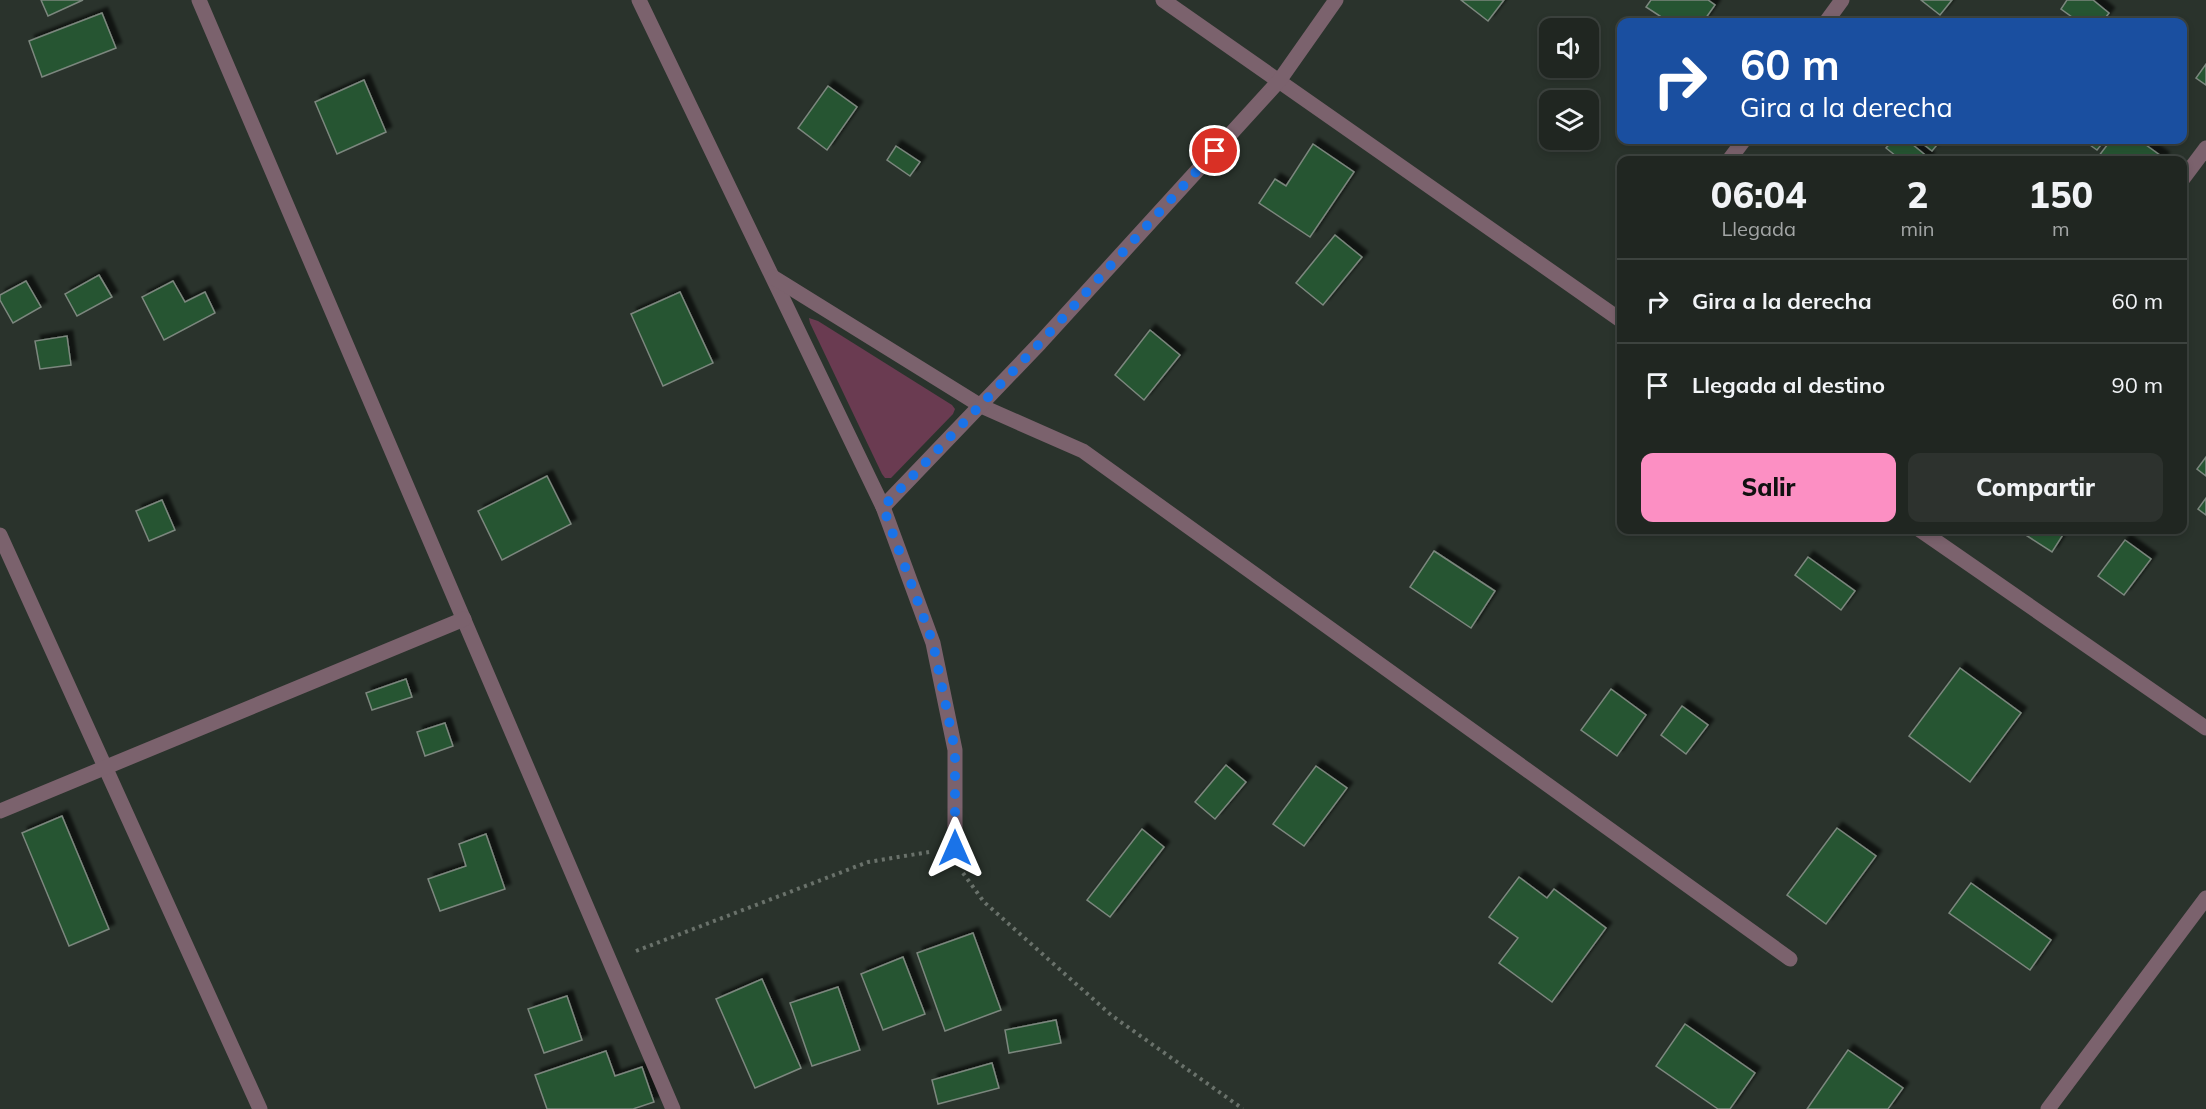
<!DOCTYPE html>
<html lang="es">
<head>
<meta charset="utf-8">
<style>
	:root { --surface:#202621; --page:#2d322e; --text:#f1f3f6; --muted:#a2a5a5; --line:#3d433f; --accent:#fc8fc3 }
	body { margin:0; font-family:Mulish,sans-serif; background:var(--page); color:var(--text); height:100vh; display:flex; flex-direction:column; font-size:22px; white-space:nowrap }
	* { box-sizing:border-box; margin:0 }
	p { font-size:20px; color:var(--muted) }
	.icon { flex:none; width:33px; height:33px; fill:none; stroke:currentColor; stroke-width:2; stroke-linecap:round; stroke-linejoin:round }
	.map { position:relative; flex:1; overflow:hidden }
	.sheet { position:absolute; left:1617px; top:156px; width:570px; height:378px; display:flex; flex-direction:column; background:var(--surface); border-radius:12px; box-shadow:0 3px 9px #0003,0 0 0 2px var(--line) }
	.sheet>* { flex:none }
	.banner { position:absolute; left:1617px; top:18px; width:570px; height:126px; border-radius:12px; box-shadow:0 3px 9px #0003,0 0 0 2px var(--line); background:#1a4fa0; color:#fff; overflow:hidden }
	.fabs { position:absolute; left:1539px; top:18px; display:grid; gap:12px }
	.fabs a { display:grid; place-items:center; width:60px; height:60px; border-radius:12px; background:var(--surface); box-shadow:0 3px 9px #0003,0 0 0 2px var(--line); font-size:30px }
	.pin { position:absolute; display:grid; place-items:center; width:51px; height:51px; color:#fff; margin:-26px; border:3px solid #fff; border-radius:50%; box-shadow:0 2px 6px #0007 }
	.me { position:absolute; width:66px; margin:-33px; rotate:0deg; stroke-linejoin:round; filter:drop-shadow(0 0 4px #0008) }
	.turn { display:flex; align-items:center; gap:21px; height:126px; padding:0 24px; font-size:27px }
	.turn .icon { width:78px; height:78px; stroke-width:2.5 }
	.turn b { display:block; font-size:42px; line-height:51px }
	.eta { display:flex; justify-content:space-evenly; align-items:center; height:102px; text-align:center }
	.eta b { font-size:36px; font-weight:800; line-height:42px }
	.button { display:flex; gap:12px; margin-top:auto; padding:12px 24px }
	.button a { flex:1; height:69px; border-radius:12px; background:var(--accent); color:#111; font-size:24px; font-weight:800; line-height:69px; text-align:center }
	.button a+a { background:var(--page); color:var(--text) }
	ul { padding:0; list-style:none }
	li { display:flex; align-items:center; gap:18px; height:84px; padding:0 24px; border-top:2px solid var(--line) }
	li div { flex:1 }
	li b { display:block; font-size:22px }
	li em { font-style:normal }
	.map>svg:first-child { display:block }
	.green { fill:#6a3b51 }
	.building { fill:#255532; stroke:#7c877e; stroke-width:1.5; filter:url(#shadow) }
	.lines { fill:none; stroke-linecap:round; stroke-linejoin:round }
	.path { stroke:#6a726b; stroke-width:4; stroke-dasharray:3 4.5; stroke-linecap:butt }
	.minor { stroke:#7b626d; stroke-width:15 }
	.route { stroke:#1a73e8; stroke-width:10; stroke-dasharray:0 18 }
</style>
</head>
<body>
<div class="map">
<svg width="2206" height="1109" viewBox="0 0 2206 1109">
	<defs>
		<filter id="shadow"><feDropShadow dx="5.5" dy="-5.5" stdDeviation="1.5" flood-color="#0009"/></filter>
	</defs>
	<rect width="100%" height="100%" fill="#2a332c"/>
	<polygon class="green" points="809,318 818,321 952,405 955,409 953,414 891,478 885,478 882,474 810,323"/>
	<g class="building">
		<polygon points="41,0 83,0 48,16"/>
		<polygon points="1461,0 1504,0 1488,21"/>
		<polygon points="1651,0 1708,0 1715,5 1703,22 1669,22 1646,7"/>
		<polygon points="1921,0 1952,0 1940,15"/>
		<polygon points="2067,0 2093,0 2109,13 2102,22 2079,22 2061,9"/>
		<polygon points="102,13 116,48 42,77 29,41"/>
		<polygon points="2206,64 2206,85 2196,78"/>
		<polygon points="364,80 386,132 337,154 315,102"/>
		<polygon points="828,86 857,107 827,150 798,128"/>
		<polygon points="1893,140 1907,140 1929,158 1927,160 1901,160 1886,148"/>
		<polygon points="1918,140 1941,140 1932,151"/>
		<polygon points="2083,140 2105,140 2097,150"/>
		<polygon points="2111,140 2139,140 2164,158 2162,160 2104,160 2098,157"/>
		<polygon points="1313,144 1354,172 1310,237 1259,203 1275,179 1286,186"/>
		<polygon points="896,146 920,162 910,176 887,160"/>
		<polygon points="1335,235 1362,257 1323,305 1296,283"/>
		<polygon points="99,275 112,297 77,316 65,294"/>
		<polygon points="26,281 41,307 13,323 0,300 0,295"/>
		<polygon points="173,281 185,302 205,292 215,313 164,340 142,297"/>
		<polygon points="680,292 713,363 663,386 631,314"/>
		<polygon points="1150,330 1180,355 1144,400 1115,375"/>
		<polygon points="67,336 71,365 40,369 35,341"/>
		<polygon points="2206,457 2206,476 2197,469"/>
		<polygon points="547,476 571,524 502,560 478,511"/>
		<polygon points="2206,498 2206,515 2198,509"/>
		<polygon points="162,500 175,530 149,541 136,511"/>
		<polygon points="2018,530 2066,530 2052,552"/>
		<polygon points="2125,540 2151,559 2124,595 2098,576"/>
		<polygon points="1434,551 1495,591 1471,628 1410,587"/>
		<polygon points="1808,557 1855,591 1841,610 1795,575"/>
		<polygon points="1960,668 2021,713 1970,782 1909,736"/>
		<polygon points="406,679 412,697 372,710 366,693"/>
		<polygon points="1611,689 1646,715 1617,756 1581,730"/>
		<polygon points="1682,706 1708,725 1686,754 1661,735"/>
		<polygon points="445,723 453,746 425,756 417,732"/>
		<polygon points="1226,765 1246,782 1215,819 1195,802"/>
		<polygon points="1316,766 1347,788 1304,846 1273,824"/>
		<polygon points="62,816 109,929 69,946 22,833"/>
		<polygon points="1837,828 1876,856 1826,924 1787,895"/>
		<polygon points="1142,829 1164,847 1110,917 1087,900"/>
		<polygon points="486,834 505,889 440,911 428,879 466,866 459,844"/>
		<polygon points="1519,877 1547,898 1554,889 1606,928 1552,1002 1499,963 1518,938 1489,917"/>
		<polygon points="1971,883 2051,940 2030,970 1949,913"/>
		<polygon points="973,933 1001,1010 945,1031 917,953"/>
		<polygon points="903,957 925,1014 883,1030 861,974"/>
		<polygon points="762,979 801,1068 755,1088 716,999"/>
		<polygon points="838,987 860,1050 812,1066 790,1003"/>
		<polygon points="567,996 582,1040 544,1053 528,1009"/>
		<polygon points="1056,1020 1061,1043 1009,1053 1005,1030"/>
		<polygon points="1685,1024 1755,1073 1730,1109 1718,1109 1656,1066"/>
		<polygon points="1848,1050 1903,1088 1888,1109 1807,1109"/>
		<polygon points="606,1051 615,1076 642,1067 654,1102 633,1109 547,1109 535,1075"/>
		<polygon points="992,1063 999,1088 938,1104 932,1080"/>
	</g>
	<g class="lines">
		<g class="path">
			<polyline points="963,873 984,902 1111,1015 1243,1109"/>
			<polyline points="636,951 868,862 929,852"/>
		</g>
		<g class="minor">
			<polyline points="199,0 673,1109"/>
			<polyline points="639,0 883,507 933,643 955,750 955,848"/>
			<polyline points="1163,0 1622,321"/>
			<polyline points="1826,22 1842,0"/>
			<polyline points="1729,160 1744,140"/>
			<polyline points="2182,180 2206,148"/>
			<polyline points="773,277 981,406 1083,451 1790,959"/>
			<polyline points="883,507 1040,343 1279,81 1336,0"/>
			<polyline points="1920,530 2206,728"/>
			<polyline points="0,535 260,1109"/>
			<polyline points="0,811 464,619"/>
			<polyline points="2048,1109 2206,898"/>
		</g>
	</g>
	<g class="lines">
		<polyline class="route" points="955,848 955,750 933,643 883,507 1040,343 1215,151"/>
	</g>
</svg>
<div class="fabs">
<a><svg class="icon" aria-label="sound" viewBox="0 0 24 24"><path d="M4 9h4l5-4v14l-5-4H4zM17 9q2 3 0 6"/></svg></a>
<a><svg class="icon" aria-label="layers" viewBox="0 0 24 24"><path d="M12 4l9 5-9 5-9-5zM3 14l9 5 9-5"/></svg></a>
</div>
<div class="pin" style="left:1215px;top:151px;background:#d93025"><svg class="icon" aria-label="arrive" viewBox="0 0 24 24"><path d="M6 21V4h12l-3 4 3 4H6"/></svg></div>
<svg class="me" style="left:955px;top:848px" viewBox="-20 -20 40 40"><path d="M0-17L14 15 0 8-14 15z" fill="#1a73e8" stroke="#fff" stroke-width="4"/></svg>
<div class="banner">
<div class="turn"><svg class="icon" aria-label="right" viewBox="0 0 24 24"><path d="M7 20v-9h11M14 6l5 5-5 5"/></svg><div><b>60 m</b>Gira a la derecha</div></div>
</div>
<section class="sheet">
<div class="eta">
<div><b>06:04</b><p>Llegada</p></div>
<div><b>2</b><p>min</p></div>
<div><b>150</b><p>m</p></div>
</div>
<ul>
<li><svg class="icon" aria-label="right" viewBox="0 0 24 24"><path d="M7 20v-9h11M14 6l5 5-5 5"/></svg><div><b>Gira a la derecha</b></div><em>60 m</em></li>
<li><svg class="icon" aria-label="arrive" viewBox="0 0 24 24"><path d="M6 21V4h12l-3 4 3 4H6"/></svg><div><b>Llegada al destino</b></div><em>90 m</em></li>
</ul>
<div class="button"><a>Salir</a><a>Compartir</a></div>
</section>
</div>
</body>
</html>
